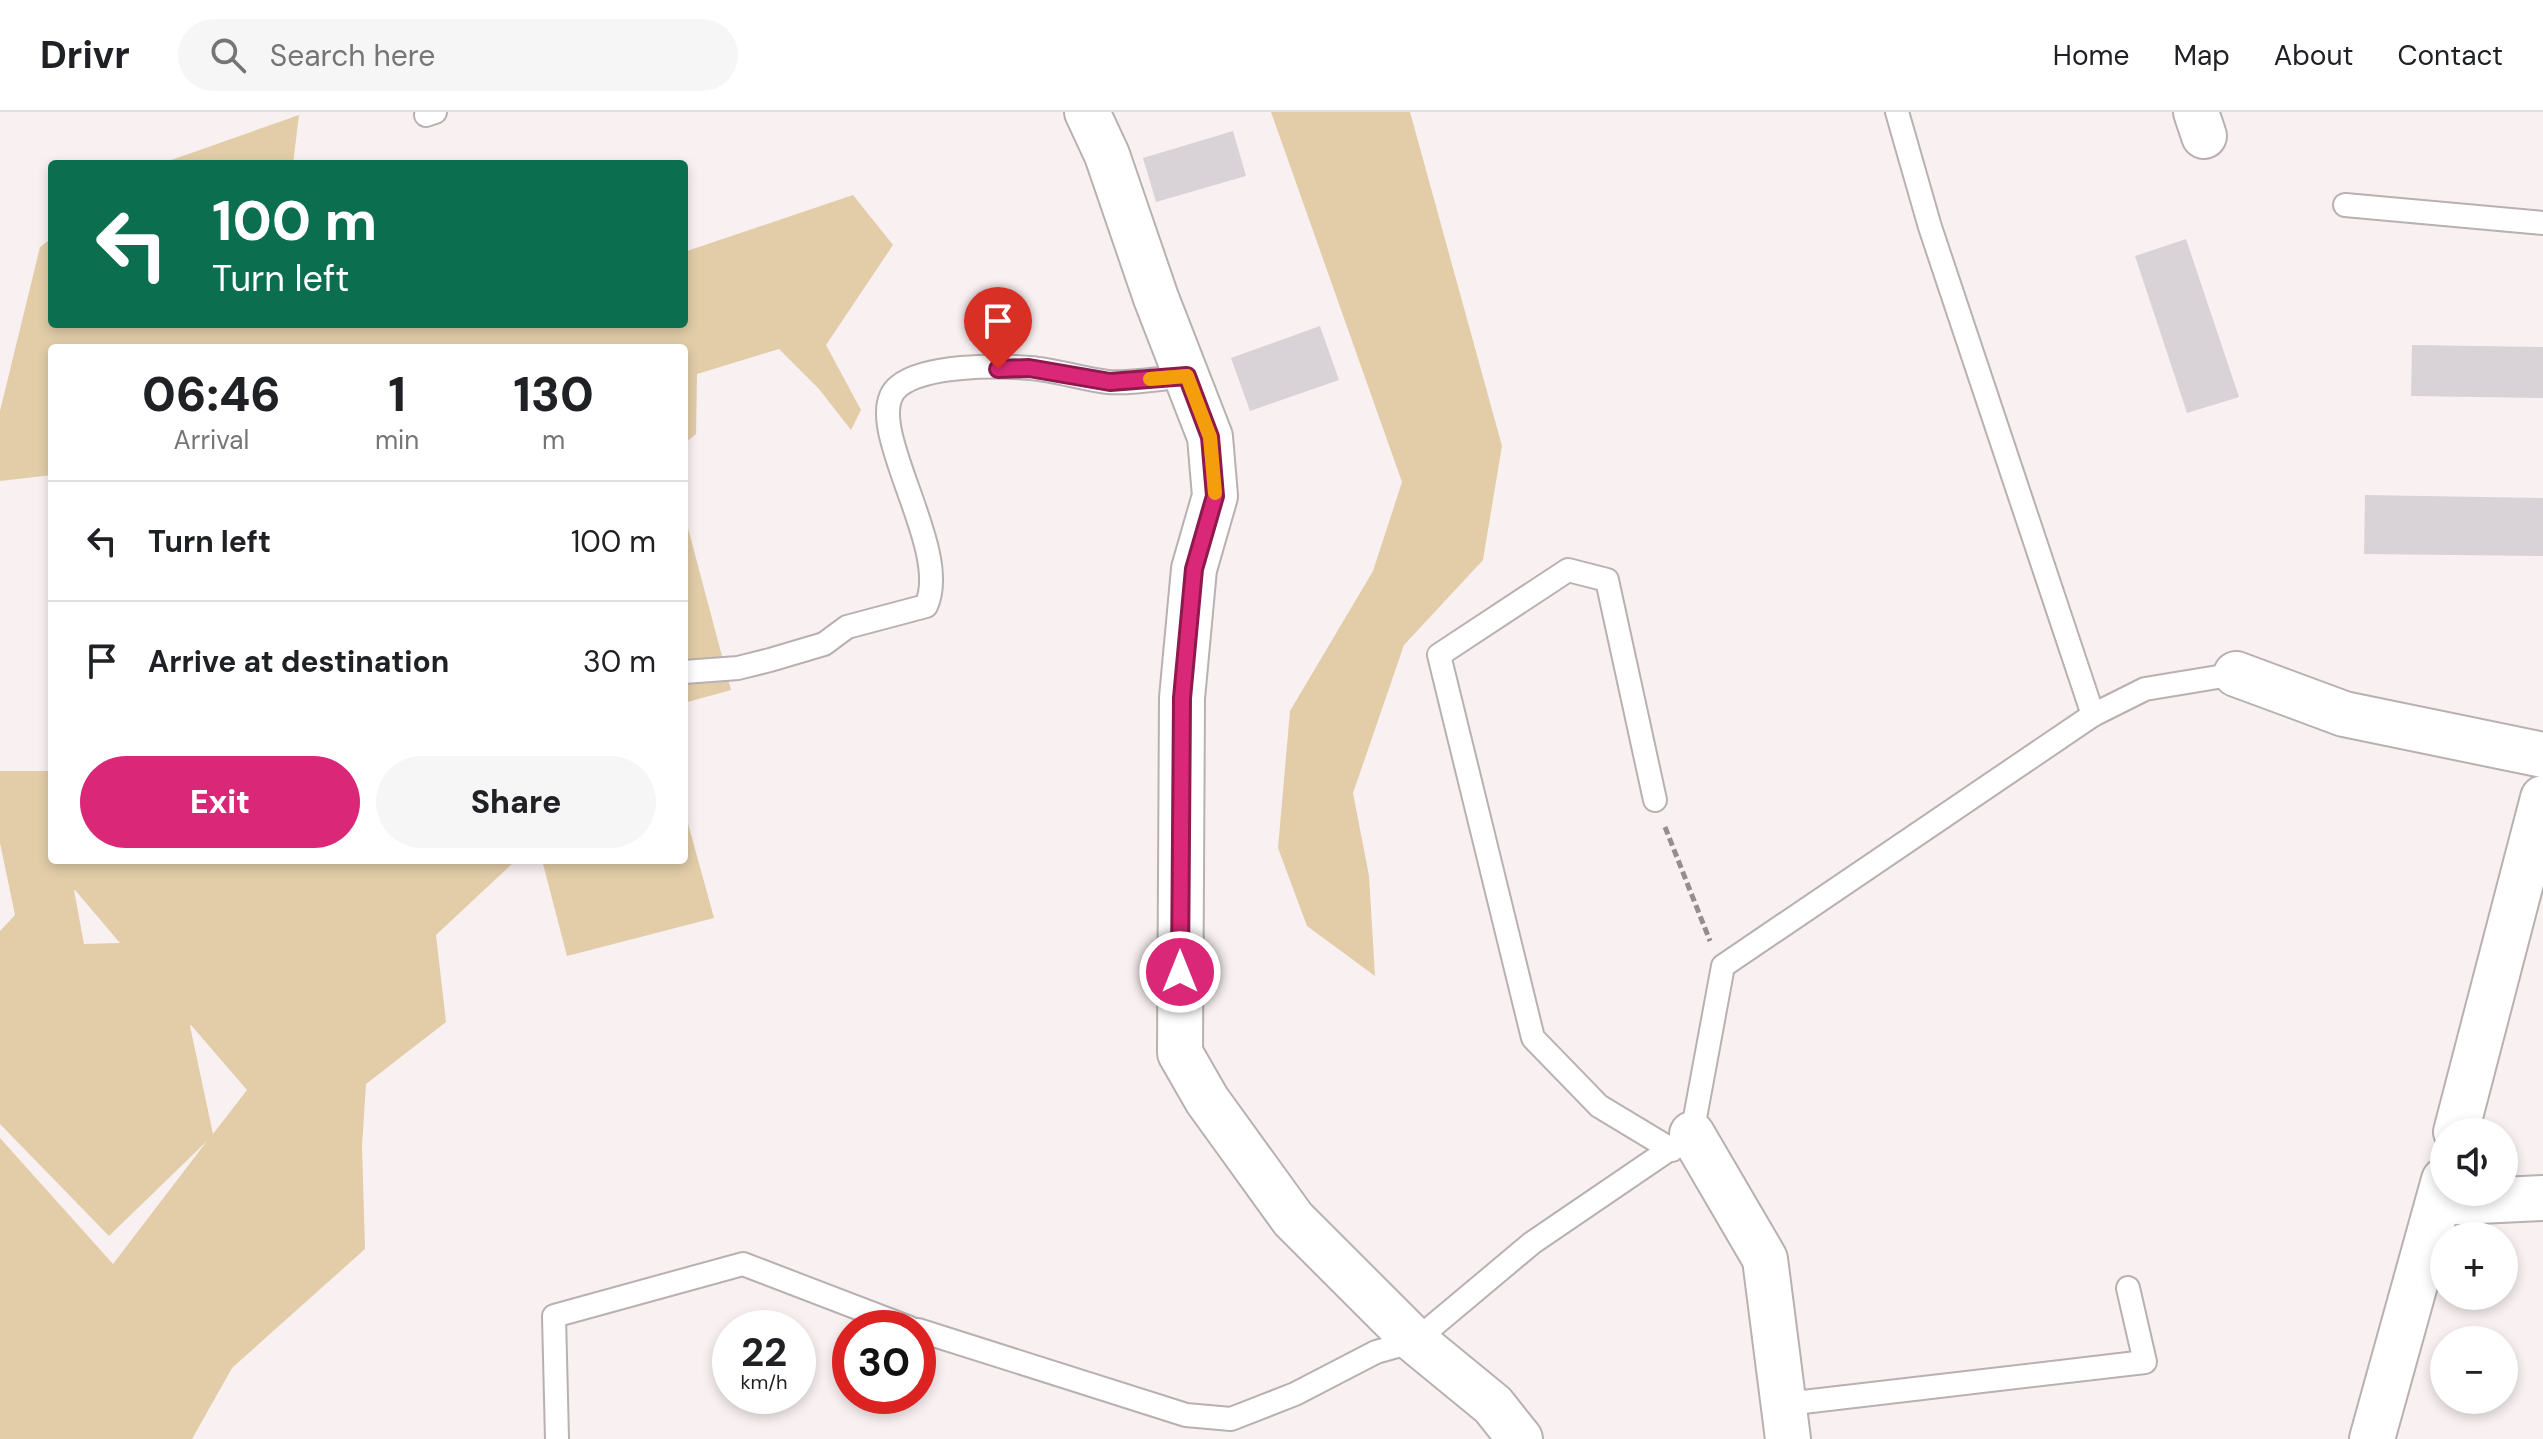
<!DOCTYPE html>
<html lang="en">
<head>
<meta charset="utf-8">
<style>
	:root { --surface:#fff; --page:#f6f6f6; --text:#202124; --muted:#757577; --line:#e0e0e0; --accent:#db2777 }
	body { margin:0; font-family:"DM Sans",sans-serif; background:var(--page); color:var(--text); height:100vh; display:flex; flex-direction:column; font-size:30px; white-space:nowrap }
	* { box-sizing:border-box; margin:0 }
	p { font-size:26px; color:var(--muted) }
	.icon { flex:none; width:44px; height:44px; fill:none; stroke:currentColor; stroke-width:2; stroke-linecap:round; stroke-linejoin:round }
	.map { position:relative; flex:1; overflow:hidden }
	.drawer { position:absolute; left:48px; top:232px; width:640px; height:520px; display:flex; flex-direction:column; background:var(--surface); border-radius:8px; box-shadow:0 4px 12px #0003 }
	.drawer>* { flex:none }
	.banner { position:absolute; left:48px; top:48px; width:640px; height:168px; border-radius:8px; box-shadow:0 4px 12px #0003; background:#0b6e4f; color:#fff; overflow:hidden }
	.controls { position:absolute; left:2430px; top:1006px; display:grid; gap:16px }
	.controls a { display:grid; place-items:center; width:88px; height:88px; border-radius:50%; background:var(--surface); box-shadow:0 4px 12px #0003; font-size:40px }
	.speed { position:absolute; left:712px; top:1198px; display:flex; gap:16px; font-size:40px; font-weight:700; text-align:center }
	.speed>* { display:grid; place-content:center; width:104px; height:104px; border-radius:50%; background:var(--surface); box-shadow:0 4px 12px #0003; line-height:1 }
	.speed small { font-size:20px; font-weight:400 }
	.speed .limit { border:12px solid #d22; background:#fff; color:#111 }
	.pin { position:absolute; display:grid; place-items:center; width:68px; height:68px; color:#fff; margin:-82px -34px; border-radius:50% 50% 50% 0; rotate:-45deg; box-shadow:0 0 8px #0007 }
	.pin .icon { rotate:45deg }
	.me { position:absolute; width:88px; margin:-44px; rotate:0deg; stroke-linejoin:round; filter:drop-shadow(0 0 6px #0008) }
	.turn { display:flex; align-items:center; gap:28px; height:168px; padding:0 32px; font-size:36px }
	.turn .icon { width:104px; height:104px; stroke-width:2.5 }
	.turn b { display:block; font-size:56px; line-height:68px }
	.eta { display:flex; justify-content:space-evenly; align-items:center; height:136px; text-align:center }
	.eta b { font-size:48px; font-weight:800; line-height:56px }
	.primary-button { display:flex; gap:16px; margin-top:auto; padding:16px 32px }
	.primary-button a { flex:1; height:92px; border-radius:48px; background:var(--accent); color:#fff; font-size:32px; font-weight:800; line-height:92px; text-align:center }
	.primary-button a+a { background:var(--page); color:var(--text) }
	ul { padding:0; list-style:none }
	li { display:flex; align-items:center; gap:24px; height:120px; padding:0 32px; border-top:2px solid var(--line) }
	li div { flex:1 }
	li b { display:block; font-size:30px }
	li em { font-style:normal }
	header { display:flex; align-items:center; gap:48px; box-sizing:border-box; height:112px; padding:0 40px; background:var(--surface); border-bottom:2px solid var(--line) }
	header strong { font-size:38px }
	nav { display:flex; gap:44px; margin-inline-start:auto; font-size:28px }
	.search { width:560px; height:72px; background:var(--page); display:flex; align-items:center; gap:20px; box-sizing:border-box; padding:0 28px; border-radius:44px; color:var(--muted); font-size:30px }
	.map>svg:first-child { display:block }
	.green { fill:#e2cda8; fill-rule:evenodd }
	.building { fill:#d9d2d7 }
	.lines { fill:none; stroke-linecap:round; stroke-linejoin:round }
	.lane-casing { stroke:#b8b0b1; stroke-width:26 }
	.street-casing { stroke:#b8b0b1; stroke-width:48 }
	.path { stroke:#948e8f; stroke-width:5; stroke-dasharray:8 4; stroke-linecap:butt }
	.lane { stroke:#fff; stroke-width:22 }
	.street { stroke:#fff; stroke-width:44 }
	.route-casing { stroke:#8e194d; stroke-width:20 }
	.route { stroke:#db2777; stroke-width:14 }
	.slow { stroke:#f59e0b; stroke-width:14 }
</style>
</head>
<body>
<header>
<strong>Drivr</strong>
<div class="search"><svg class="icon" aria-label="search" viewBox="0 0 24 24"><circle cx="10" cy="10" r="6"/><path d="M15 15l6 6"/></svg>Search here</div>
<nav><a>Home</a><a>Map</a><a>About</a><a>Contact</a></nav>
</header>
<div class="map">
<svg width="2543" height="1327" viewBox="0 0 2543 1327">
	<rect width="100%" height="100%" fill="#f9f0f1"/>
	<g class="green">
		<polygon points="1271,0 1410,0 1502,334 1483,448 1404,533 1353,681 1369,764 1375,864 1307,814 1278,736 1290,599 1373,459 1402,370"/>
		<polygon points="299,3 293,52 160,52"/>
		<polygon points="853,83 893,133 826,233 861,298 851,318 819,277 779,237 697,262 696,322 684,332 684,236 52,236 52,363 0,369 0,299 40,135 52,126 52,212 684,212 684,140"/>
		<polygon points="684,401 731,578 684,591"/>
		<path d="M0 659H52V748H516L436 823 446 910 366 972 362 1034 365 1137 232 1256 192 1327H0V1026L113 1152 207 1029 109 1124 0 1012V819L15 803 0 731ZM74 778H75L120 831 84 832ZM191 913 247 978 213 1022 190 914Z"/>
		<polygon points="684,697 714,806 567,844 542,748 684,748"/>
	</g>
	<g class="building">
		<polygon points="1233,19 1246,64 1156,90 1143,46"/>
		<polygon points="2186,127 2239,285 2187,301 2135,144"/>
		<polygon points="1320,214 1339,268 1250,299 1231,246"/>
		<polygon points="2412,233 2543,235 2543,286 2411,284"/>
		<polygon points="2365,383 2543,386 2543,444 2364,442"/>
	</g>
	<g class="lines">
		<defs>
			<g id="lane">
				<polyline points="1897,0 1930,115 2093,603"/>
				<polyline points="426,3 435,0"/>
				<polyline points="2345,93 2543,111"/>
				<path d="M684 560 738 556 770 548 824 532 847 515 926 494C954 435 856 307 899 274 925 253 996 253 1030 256 1056 258 1082 267 1108 270 1133 272 1162 266 1187 264"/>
				<polyline points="1655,688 1607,468 1568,458 1439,543 1533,926 1599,994 1672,1038"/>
				<polyline points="918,1218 1186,1303 1231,1307 1295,1282 1376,1240 1415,1229 1532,1131 1692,1022 1723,854 2093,603 2145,577 2236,562"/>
				<polyline points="1786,1292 2145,1250 2128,1176"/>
				<polyline points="557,1327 554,1204 743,1152 910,1216"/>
			</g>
			<g id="street">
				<polyline points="1087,0 1107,43 1156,186 1210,325 1215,384 1194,457 1182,586 1180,941 1207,988 1293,1107 1415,1229 1493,1293 1520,1327"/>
				<polyline points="2196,0 2204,24"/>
				<polyline points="2236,562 2344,602 2543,643"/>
				<polyline points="2456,1020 2543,686"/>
				<polyline points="1692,1022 1765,1147 1788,1327"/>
				<polyline points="2438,1091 2543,1086"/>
				<polyline points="2372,1327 2444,1068"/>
			</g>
		</defs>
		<use href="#lane" class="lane-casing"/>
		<use href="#street" class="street-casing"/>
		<polyline class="path" points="1665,715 1710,829"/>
		<use href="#lane" class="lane"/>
		<use href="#street" class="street"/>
	</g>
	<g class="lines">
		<defs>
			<polyline id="route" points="998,257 1029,256 1110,270 1187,264 1210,325 1215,384 1194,457 1182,586 1180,860"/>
		</defs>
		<use href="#route" class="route-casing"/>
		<use href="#route" class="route"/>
		<polyline class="slow" points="1150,267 1187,264 1210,325 1215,381"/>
	</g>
</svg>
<div class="controls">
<a><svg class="icon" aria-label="sound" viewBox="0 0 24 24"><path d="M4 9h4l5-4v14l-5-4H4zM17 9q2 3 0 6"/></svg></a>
<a>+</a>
<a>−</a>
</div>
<div class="speed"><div>22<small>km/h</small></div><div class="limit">30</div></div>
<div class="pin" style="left:998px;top:257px;background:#d93025"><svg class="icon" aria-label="arrive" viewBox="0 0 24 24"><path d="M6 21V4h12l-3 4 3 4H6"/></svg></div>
<svg class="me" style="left:1180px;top:860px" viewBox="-20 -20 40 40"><circle r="17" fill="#db2777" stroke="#fff" stroke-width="3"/><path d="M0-11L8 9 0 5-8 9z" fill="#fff"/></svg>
<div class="banner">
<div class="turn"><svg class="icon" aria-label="left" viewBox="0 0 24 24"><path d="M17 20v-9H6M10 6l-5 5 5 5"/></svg><div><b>100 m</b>Turn left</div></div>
</div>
<section class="drawer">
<div class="eta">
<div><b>06:46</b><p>Arrival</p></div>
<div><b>1</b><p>min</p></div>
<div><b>130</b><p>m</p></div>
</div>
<ul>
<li><svg class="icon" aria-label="left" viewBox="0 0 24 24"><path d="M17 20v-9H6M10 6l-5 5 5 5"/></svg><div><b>Turn left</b></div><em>100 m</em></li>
<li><svg class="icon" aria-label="arrive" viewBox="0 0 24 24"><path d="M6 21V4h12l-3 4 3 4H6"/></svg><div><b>Arrive at destination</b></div><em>30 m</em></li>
</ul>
<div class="primary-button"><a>Exit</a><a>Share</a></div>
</section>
</div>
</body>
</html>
